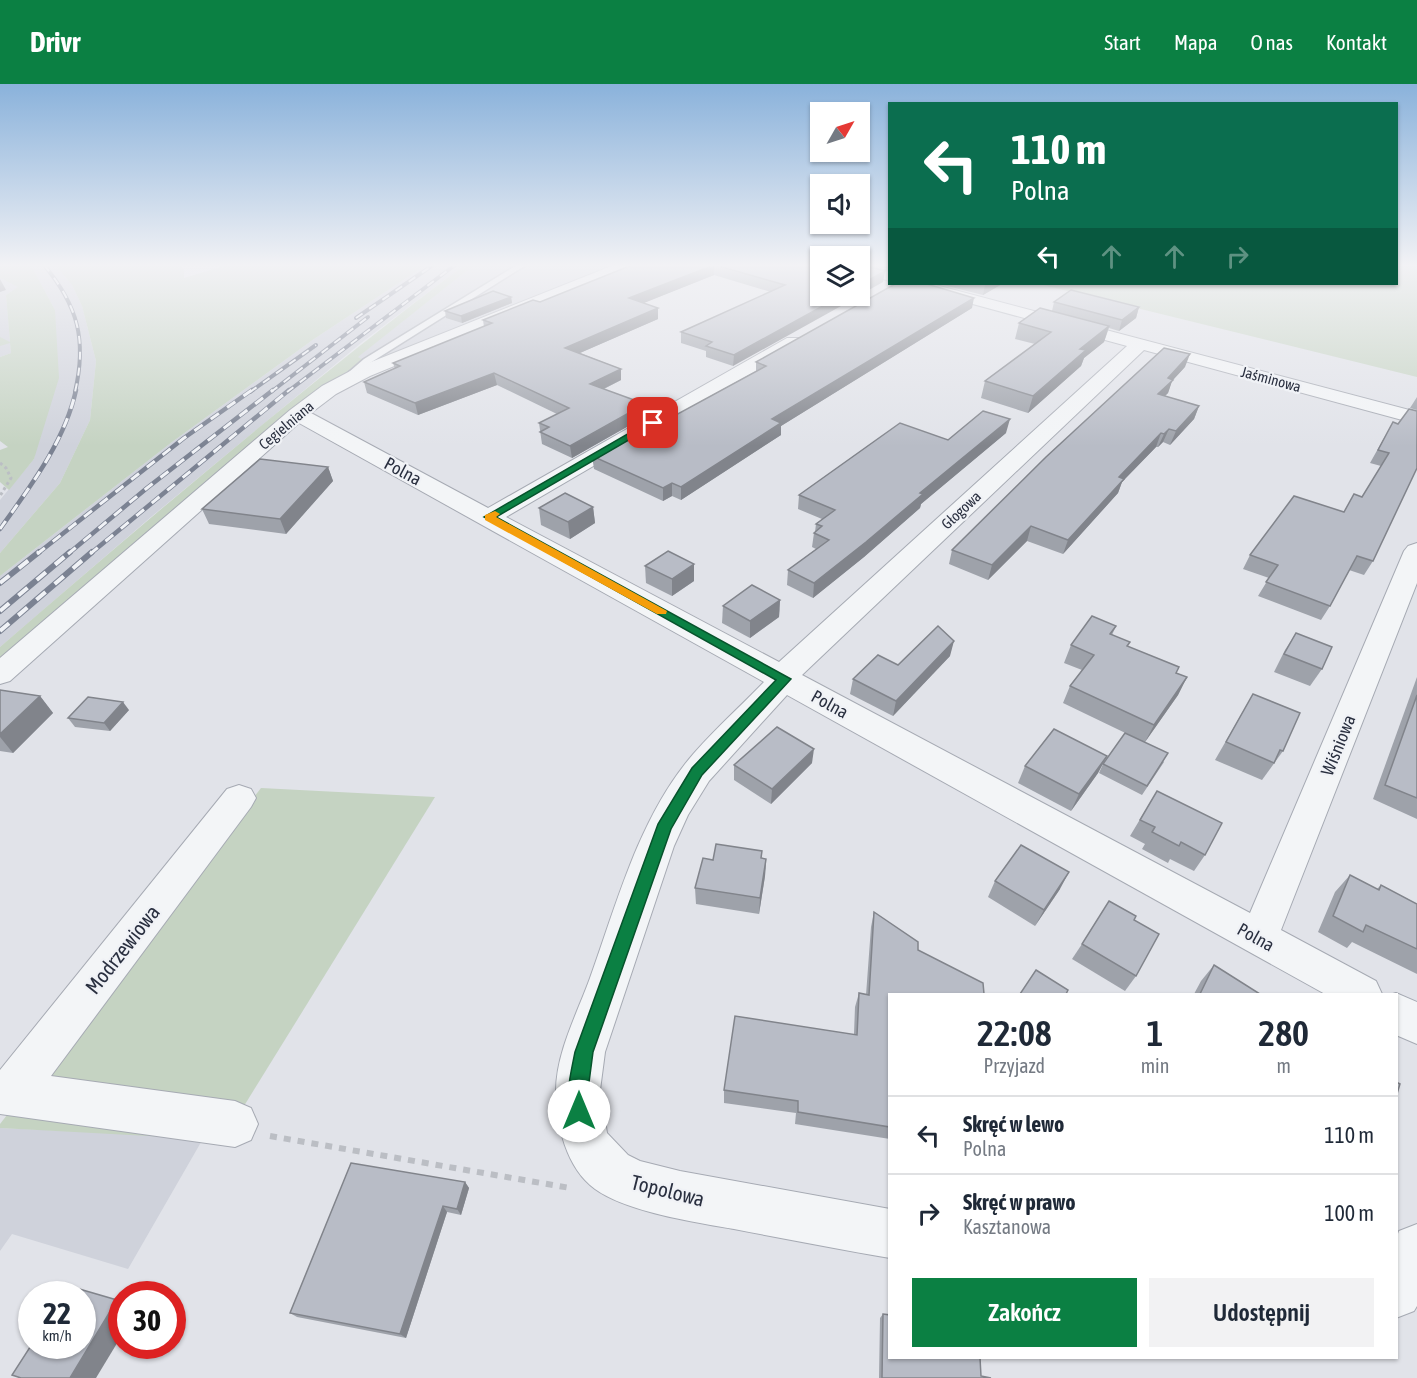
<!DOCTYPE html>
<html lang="pl">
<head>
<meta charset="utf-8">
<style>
	:root { --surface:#fff; --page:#f2f2f3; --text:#1f2937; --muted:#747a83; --line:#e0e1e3; --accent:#0b8043 }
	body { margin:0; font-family:"Asap Condensed",sans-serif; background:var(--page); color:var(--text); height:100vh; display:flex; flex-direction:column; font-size:22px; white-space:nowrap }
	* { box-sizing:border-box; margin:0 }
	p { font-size:20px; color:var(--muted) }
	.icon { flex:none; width:33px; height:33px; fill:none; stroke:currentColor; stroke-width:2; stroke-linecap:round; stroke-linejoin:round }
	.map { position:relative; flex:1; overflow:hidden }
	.sheet { position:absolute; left:888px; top:909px; width:510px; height:366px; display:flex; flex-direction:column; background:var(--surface); border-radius:0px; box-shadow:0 2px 4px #0004 }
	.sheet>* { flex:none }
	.guide { position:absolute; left:888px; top:18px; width:510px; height:183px; border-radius:0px; box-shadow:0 2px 4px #0004; background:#0b6e4f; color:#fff; overflow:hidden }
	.needle { width:39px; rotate:51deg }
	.buttons { position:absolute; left:810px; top:18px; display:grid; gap:12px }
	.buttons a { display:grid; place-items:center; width:60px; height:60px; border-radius:0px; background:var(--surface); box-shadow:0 2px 4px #0004; font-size:30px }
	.speed { position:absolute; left:18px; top:1197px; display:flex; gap:12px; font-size:30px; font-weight:700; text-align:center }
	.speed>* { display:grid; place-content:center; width:78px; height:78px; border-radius:50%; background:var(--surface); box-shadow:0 2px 4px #0004; line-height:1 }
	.speed small { font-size:15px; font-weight:400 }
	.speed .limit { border:9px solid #d22; background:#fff; color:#111 }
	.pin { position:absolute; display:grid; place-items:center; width:51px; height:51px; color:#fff; margin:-26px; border-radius:12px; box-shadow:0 3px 9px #0006 }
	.me { position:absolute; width:66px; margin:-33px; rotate:0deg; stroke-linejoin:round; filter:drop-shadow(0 0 4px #0008) }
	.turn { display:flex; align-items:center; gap:21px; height:126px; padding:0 24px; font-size:27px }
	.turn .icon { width:78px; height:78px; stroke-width:2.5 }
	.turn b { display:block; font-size:42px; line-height:51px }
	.lanes { display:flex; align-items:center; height:57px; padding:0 24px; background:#0003; justify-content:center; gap:30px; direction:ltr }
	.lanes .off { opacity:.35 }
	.eta { display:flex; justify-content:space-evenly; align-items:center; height:102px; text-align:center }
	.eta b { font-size:36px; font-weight:600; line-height:42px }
	.cta { display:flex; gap:12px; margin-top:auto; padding:12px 24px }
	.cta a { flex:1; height:69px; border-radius:0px; background:var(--accent); color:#fff; font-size:24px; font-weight:600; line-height:69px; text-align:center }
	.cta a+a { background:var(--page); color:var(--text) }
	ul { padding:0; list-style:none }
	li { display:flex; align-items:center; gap:18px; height:78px; padding:0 24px; border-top:2px solid var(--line) }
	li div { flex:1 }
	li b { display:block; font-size:22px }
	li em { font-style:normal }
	header { display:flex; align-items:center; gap:36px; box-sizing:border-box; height:84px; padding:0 30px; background:var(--accent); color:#fff }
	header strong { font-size:28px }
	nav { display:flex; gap:33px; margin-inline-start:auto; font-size:21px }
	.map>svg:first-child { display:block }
	.built { fill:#cfd2db }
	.green { fill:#c5d3c2 }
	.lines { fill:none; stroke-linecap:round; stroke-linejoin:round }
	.lane-casing { stroke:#a6aab3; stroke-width:3 }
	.street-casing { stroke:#a6aab3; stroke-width:2 }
	.path-far1 { stroke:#bbbec4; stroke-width:3; stroke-dasharray:3 3; stroke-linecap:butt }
	.path { stroke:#bbbec4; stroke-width:6; stroke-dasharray:7 7; stroke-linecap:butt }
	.lane { fill:#f3f5f7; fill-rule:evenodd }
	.street { fill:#f3f5f7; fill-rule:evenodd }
	.rail-far2-casing { stroke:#7b8292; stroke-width:4 }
	.rail-far1-casing { stroke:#7b8292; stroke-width:4.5 }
	.rail-casing { stroke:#7b8292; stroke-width:6 }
	.rail-far2 { stroke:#f0f2f6; stroke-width:2; stroke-dasharray:8; stroke-linecap:butt }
	.rail-far1 { stroke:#f0f2f6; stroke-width:3; stroke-dasharray:10; stroke-linecap:butt }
	.rail { stroke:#f0f2f6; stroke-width:4; stroke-dasharray:12; stroke-linecap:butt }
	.wall { fill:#9ea2aa }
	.shaded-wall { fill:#81848b }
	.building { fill:#b8bcc6; stroke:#81848b; stroke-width:1.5 }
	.route { fill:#0b8043; stroke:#07532c; stroke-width:1.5 }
	.slow { fill:#f59e0b }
	.labels { text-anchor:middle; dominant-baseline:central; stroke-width:4.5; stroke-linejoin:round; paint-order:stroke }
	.far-street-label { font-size:15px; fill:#2a3040; stroke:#f0f2f6 }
	.street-label { font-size:18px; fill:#2a3040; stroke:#f0f2f6 }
	.near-street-label { font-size:21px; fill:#2a3040; stroke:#f0f2f6 }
</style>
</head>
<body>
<header>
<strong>Drivr</strong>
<nav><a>Start</a><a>Mapa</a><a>O nas</a><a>Kontakt</a></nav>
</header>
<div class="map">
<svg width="1417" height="1294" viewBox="0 0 1417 1294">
	<rect width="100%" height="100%" fill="#e1e3e9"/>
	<g class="built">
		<polygon points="31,181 55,181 72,201 82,222 96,277 90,336 60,399 0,469 0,416 34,375 55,226"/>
		<polygon points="426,181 464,181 361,259 151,433 0,563 0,492 172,358 314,255"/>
		<polygon points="474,181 614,181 370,279 357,273"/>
		<polygon points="0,194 19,203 6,211 11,269 0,273"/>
		<polygon points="0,1044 204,1053 128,1185 12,1150 0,1167"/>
	</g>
	<g class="green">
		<polygon points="0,181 31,181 55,226 59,294 34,375 9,406 0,398 0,366 8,363 0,357 0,273 11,269 10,259 0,262 0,253 10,258 6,211 18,203 0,194"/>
		<polygon points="55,181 179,181 184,186 184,194 227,181 426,181 314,255 172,358 0,492 0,469 60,399 90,336 96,277 82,222 72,201"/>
		<path d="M464 181H474L358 273 364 276 0 578V563C152 432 304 302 464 181Z"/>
		<polygon points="1397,181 1417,181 1417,293 1039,200 1396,200"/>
		<polygon points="261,704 435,713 223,1056 0,1044 0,1040"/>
	</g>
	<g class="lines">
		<defs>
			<polygon id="lane" points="517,181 526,181 370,279 349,297 341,295 364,275"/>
			<g id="street">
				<path d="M614 181H636L633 184 370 292 336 310 311 329 488 424 787 254H799L802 258 799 262 506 433 779 578 1127 262 910 203 908 200H932L1417 328V340L1144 266 802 591 1250 829 1404 467 1408 462 1417 459V499L1281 846 1376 897 1382 910H1325L787 611 709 697 688 731 674 762 605 968 600 1006 607 1049 628 1071 640 1077 680 1087 890 1125V1174C838 1165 786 1155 734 1145 694 1138 627 1128 595 1105 566 1084 556 1040 556 1007 556 969 577 930 590 894 616 822 637 741 685 680 708 651 738 625 764 598L299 339 10 597 0 600V574L290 326 322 302 356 284Z"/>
				<polygon points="860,181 890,187 890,197 860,189"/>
				<polygon points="239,701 251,705 256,714 251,723 51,992 235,1017 251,1024 258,1040 251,1056 235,1063 0,1030 0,986 227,705"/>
				<polygon points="1396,909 1417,918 1417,960 1396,951 1396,910 1393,910"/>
				<polygon points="1417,1140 1417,1222 1414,1227 1396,1234 1396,1155 1399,1147"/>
			</g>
		</defs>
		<use href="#lane" class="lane-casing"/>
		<use href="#street" class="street-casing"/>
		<polyline class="path-far1" points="0,379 6,384 11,394 0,412"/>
		<polyline class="path" points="270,1052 570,1104"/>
		<use href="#lane" class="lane"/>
		<use href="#street" class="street"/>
		<defs>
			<g id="rail-far2">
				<path d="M44 181C78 222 87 256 75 308"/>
				<polyline points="356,234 433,181"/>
				<polyline points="250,308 316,261"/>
				<polyline points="271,308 368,233"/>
				<polyline points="287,308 455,181"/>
			</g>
			<g id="rail-far1">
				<path d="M0 445C30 403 65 357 76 306"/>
				<polyline points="37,470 184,354 252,306"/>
				<polyline points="68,470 147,404 273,306"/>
				<polyline points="90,470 289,306"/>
			</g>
			<g id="rail">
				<polyline points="0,499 39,468"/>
				<polyline points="0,527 70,468"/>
				<polyline points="0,547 92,468"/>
			</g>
		</defs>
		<use href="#rail-far2" class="rail-far2-casing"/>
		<use href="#rail-far1" class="rail-far1-casing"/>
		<use href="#rail" class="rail-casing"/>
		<use href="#rail-far2" class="rail-far2"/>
		<use href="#rail-far1" class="rail-far1"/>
		<use href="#rail" class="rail"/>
	</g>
	<g class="wall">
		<polygon points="632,181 820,181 733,282 706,273 706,267 681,259 681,248 771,208 714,191 643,219 658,224 658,235 580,269 621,285 621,296 604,305 646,332 572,374 542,360 539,339 557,330 497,301 418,331 367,309 364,298 395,285 393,279 484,243 483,236 540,218"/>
		<polygon points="869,181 890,181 890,185"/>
		<polygon points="939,200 1002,200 983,211"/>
		<polygon points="511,213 512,219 462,239 446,234 445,227"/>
		<polygon points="1054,218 1139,223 1136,234 1119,247 1109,244 1104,258 1084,274 1081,282 1028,329 981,314 985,297 1035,260 1015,255 1019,239 1052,227"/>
		<polygon points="972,224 781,342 781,351 681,416 672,412 663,417 594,385 592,372 676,331 756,287 756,278"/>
		<polygon points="1185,283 1172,297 1168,309 1165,312 1199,322 1194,335 1170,361 1163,358 1158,363 1156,363 1122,398 1118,409 1063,470 1027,457 988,496 949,480 952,466"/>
		<polygon points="1417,313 1417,326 1410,324"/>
		<polygon points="1393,338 1398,340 1373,477 1364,491 1349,486 1330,522 1321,536 1258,512 1269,494 1243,485 1250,471 1344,428 1362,413 1381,382 1370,379"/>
		<polygon points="1006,349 921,420 920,424 864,473 813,514 787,501 788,486 816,465 812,463 814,449 815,448 816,440 822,435 798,425 799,411 948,356"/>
		<polygon points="328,383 333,397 286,450 209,440 202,425"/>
		<polygon points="593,423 595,439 570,455 541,441 539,424"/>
		<polygon points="645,482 694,497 672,512 646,499"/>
		<polygon points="780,516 779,533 750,554 722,539 723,522"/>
		<polygon points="1116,542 1112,551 1128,563 1176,589 1187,593 1178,611 1145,658 1164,678 1142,711 1099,689 1103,680 1142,657 1063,619 1070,602 1082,586 1064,579 1071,561"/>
		<polygon points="1296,549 1322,585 1310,602 1274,588 1285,566"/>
		<polygon points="950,572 893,632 850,610 853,595 898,581"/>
		<polygon points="1417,593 1417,735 1373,715"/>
		<polygon points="0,606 40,612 53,629 13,669 0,667"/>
		<polygon points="1253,610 1283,667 1262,696 1215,676"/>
		<polygon points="129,626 110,647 75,643 68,634"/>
		<polygon points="1107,672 1098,689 1071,727 1018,699 1025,682"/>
		<polygon points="812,679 771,720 734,696 734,681"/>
		<polygon points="1157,707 1205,771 1194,787 1170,775 1168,779 1142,765 1145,760 1130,752"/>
		<polygon points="761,775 766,775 765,792 759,830 696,820 695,804 713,776"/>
		<polygon points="1350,791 1377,805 1381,801 1417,820 1417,890 1352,858 1347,864 1318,848 1335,808"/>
		<polygon points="995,797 1060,805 1035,842 988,813"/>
		<polygon points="874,828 890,910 890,1055 795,1040 796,1029 724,1019 724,1006 854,950 855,923 859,909 866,911 871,843"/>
		<polygon points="1134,836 1136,892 1125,907 1072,875 1082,860"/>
		<polygon points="1214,881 1260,910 1194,910 1201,897"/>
		<polygon points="465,1098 469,1104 461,1131 447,1128 406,1254 297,1233 290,1229"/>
		<polygon points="883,1230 981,1292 991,1294 879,1294 880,1234"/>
	</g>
	<g class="shaded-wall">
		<polygon points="714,181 714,191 629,225 629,214"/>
		<polygon points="885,187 883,198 860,211 860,201"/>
		<polygon points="0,195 6,206 0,208"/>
		<polygon points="987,200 1002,200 983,211 985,201"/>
		<polygon points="841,212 859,212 733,282 734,271"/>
		<polygon points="511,213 512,219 462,239 461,232"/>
		<polygon points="974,214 972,224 781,342 781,351 681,416 681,403 772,335"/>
		<polygon points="1139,223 1136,234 1119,247 1122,236"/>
		<polygon points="658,224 658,235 566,275 565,264"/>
		<polygon points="1109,242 1104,258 1084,274 1081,282 1028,329 1033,312 1080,265"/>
		<polygon points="1190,270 1185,283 1172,297 1168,309 1153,323 1158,310 1168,294"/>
		<polygon points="621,285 621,296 591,311 590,300"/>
		<polygon points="494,289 497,301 418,331 415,319"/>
		<polygon points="645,320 646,332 572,374 570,362"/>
		<polygon points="1199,322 1194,335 1170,361 1176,347"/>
		<polygon points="1010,335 1006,349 921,420 920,424 864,473 813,514 814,499 920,409"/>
		<polygon points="1169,345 1163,358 1158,363 1164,350"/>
		<polygon points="1161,349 1156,363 1122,398 1118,409 1063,470 1068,456 1119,393"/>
		<polygon points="328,383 333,397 286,450 280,435"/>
		<polygon points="672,399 672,412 663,417 663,404"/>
		<polygon points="593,423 595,439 570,455 568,438"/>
		<polygon points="1031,442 1027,457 988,496 992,481"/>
		<polygon points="694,480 694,497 672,512 672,495"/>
		<polygon points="780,516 779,533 750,554 750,537"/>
		<polygon points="954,557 950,572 893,632 896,617"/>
		<polygon points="1187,593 1178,611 1145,658 1154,641"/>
		<polygon points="40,612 53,629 13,669 0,653 0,650"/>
		<polygon points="123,618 129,626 110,647 104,639"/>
		<polygon points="814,665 812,679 771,720 772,705"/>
		<polygon points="1107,672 1098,689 1071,727 1079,710"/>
		<polygon points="766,775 765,792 759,830 760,814"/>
		<polygon points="1069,788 1060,805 1035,842 1044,826"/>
		<polygon points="465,1098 469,1104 461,1131 457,1125"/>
		<polygon points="443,1122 447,1128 406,1254 400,1250"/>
		<polygon points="117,1216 122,1218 122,1251 96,1294 70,1294"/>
	</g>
	<g class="building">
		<polygon points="632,181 714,181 629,214 658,224 565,264 621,285 590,300 645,320 570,362 540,348 549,343 539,339 569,324 494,289 415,319 364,298 400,282 393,279 492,239 483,236 533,216 540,218"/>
		<polygon points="715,181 820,181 820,212 841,212 734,271 706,262 712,258 681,248 785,201"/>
		<polygon points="860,181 863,181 885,187 860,201"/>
		<polygon points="895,200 927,200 974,214 772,335 781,339 681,403 672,399 663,404 592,372 669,329 676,331 766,282 756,278"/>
		<polygon points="1071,206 1139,223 1122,236 1054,218"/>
		<polygon points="493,207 511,213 461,232 445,227"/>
		<polygon points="1040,224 1109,242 1080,265 1086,266 1033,312 985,297 1051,248 1019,239"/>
		<polygon points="1164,264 1190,270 1168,294 1173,296 1158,310 1199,322 1176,347 1169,345 1164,350 1161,349 1119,393 1124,395 1068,456 1031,442 992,481 952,466 1046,373"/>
		<polygon points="1409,325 1417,327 1417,384 1373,477 1357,472 1330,522 1266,498 1278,481 1250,471 1294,412 1344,428 1354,410 1362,413 1389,369 1378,366 1393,338 1398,340"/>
		<polygon points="983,327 1010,335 920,409 923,410 866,458 814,499 788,486 829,456 814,449 822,442 816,440 835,426 799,411 900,339 948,356"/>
		<polygon points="260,375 328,383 280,435 202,425"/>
		<polygon points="565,409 593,423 568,438 539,424"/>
		<polygon points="668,467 694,480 672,495 645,482"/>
		<polygon points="752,501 780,516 750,537 723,522"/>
		<polygon points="1092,532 1116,542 1110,550 1130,558 1127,562 1179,583 1176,589 1187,593 1154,641 1070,602 1094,571 1071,561"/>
		<polygon points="938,542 954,557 896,617 853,595 878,571 898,581"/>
		<polygon points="1296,549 1332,563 1322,585 1284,570"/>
		<polygon points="0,606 40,612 0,650"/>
		<polygon points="1253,610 1300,629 1283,667 1280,666 1274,679 1226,658"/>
		<polygon points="1417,611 1417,714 1385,701"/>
		<polygon points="88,613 123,618 104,639 68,634"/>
		<polygon points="777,643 814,665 772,705 734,681"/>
		<polygon points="1054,645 1107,672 1079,710 1025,682"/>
		<polygon points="1125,649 1168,669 1147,702 1103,680"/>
		<polygon points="1157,707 1222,739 1205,771 1181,758 1179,762 1152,748 1155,743 1140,736"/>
		<polygon points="716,760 762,767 761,774 766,775 760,814 695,804 703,774 713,776"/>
		<polygon points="1021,761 1069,788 1044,826 995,797"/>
		<polygon points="1350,791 1379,806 1381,801 1417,820 1417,865 1366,841 1363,848 1333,832"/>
		<polygon points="1109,817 1136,832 1134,836 1159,850 1136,892 1082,860"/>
		<polygon points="874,828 918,858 918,866 983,899 984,910 890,910 890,1043 798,1028 798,1017 724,1006 735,932 857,951 859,909 869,911"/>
		<polygon points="1214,881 1260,910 1200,910"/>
		<polygon points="1036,886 1068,906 1066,910 1020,910"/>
		<polygon points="1396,998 1400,1000 1396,1013"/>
		<polygon points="351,1079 465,1098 457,1125 443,1122 400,1250 290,1229"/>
		<polygon points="69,1202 117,1216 70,1294 21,1294 12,1291 32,1260 32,1262 82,1262 82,1210 63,1210"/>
		<polygon points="883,1230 890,1231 890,1274 980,1274 981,1292 991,1294 882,1294"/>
	</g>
	<linearGradient id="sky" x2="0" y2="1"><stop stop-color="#8ab2db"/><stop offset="0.5" stop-color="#f2f2f5"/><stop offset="1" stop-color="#f2f2f5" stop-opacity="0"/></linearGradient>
	<rect width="1417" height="362" fill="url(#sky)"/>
	<path class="route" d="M650 337 658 339 496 433 791 595 702 691 671 745 593 968 588 1006 589 1027 586 1033 579 1036 572 1033C564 1013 571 989 575 968L658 740 692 684 776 596 484 433Z"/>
	<polygon class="slow" points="495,427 500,430 496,433 667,527 666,530 657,530 485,436 485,431"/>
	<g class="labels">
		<g class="far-street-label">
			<text transform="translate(1271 295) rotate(15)">Jaśminowa</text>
			<text transform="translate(286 341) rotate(-40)">Cegielniana</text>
			<text transform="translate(961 426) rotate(-43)">Głogowa</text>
		</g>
		<g class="street-label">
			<text transform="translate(403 387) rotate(28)">Polna</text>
			<text transform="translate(830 620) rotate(29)">Polna</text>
			<text transform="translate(1338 661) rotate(-68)">Wiśniowa</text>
			<text transform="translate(1256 853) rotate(29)">Polna</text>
		</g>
		<g class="near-street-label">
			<text transform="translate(122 865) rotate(-52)">Modrzewiowa</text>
			<text transform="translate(668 1106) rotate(14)">Topolowa</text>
		</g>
	</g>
</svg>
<div class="buttons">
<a><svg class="needle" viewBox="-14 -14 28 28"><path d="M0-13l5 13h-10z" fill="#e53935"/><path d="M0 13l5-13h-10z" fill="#747a83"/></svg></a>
<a><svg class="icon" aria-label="sound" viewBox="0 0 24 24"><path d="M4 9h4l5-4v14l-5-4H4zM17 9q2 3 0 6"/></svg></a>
<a><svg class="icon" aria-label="layers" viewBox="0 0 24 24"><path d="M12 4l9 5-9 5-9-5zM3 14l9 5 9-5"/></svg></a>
</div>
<div class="speed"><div>22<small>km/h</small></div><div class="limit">30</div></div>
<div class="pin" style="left:653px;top:339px;background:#d93025"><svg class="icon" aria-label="arrive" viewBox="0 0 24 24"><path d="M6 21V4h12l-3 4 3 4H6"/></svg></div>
<svg class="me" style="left:579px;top:1027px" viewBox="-20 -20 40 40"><circle r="19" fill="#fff"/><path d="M0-13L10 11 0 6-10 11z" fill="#0b8043"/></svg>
<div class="guide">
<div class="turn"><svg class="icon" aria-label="left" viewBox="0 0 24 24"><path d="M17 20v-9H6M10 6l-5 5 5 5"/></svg><div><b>110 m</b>Polna</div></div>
<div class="lanes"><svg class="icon" aria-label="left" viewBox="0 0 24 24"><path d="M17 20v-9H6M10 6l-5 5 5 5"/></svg><svg class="icon off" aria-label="ahead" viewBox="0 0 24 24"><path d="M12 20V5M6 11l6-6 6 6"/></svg><svg class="icon off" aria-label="ahead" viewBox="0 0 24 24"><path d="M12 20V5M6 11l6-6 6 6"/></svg><svg class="icon off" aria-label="right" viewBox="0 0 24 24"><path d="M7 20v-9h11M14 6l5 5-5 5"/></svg></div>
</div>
<section class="sheet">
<div class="eta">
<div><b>22:08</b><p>Przyjazd</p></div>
<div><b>1</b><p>min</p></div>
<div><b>280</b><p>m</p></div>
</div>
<ul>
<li><svg class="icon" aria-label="left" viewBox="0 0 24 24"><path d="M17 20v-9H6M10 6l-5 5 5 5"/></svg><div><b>Skręć w lewo</b><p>Polna</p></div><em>110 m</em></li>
<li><svg class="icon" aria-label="right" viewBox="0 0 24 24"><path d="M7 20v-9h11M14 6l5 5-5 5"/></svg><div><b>Skręć w prawo</b><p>Kasztanowa</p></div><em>100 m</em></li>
</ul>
<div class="cta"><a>Zakończ</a><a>Udostępnij</a></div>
</section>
</div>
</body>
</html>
